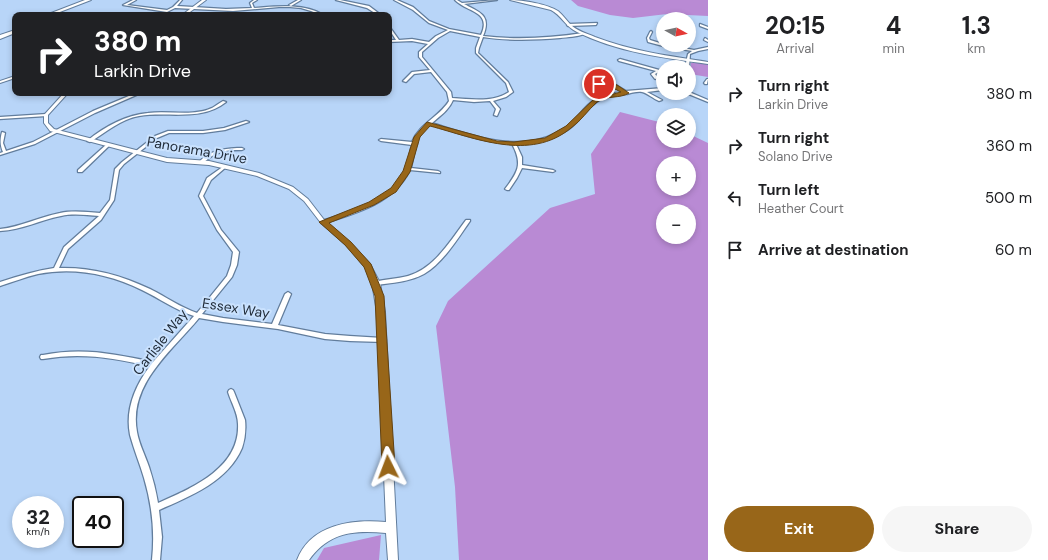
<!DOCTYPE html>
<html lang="en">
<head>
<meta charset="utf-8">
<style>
	:root { --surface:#fff; --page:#f6f6f6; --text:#202124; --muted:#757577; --accent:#986619 }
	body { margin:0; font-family:"DM Sans",sans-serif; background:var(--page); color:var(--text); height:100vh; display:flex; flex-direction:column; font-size:15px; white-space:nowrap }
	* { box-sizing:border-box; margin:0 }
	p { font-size:13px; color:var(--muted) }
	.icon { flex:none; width:22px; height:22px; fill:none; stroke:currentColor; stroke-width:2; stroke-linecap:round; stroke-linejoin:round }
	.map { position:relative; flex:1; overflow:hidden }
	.sheet { display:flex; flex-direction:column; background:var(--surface); width:340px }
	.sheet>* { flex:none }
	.guide { position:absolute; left:12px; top:12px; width:380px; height:84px; border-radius:8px; box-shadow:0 2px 6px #0003; background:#202124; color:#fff; overflow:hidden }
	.needle { width:26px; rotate:98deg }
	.tools { position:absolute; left:656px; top:12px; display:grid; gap:8px }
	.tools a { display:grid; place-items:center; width:40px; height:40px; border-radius:50%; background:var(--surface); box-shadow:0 2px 6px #0003; font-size:20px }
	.speed { position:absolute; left:12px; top:496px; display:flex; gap:8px; font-size:20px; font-weight:700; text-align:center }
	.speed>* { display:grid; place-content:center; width:52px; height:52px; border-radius:50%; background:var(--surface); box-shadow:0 2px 6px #0003; line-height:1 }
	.speed small { font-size:10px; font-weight:400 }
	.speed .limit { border:2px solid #111; border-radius:6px; background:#fff; color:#111 }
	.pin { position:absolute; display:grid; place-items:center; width:34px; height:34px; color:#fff; margin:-17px; border:2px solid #fff; border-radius:50%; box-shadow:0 1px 4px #0007 }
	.me { position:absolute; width:44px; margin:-22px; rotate:357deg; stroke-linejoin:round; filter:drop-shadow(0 0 3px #0008) }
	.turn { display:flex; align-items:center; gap:14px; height:84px; padding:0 16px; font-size:18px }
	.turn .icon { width:52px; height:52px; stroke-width:2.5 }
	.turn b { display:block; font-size:28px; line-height:34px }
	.eta { display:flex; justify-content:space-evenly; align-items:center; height:68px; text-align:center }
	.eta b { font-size:24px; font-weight:700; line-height:28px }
	.primary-button { display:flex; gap:8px; margin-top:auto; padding:8px 16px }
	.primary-button a { flex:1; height:46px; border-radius:24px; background:var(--accent); color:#fff; font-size:16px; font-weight:700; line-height:46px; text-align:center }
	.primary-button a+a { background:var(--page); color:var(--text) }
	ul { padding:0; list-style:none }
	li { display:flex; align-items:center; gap:12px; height:52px; padding:0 16px }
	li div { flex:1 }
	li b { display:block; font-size:15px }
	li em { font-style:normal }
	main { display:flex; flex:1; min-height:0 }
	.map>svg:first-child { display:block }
	.green { fill:#b98ad4; fill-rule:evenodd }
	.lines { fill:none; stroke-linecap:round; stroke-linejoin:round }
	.minor-casing { stroke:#627d9c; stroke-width:2.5 }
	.tertiary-casing { stroke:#627d9c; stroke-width:2 }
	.motorway-casing { stroke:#627d9c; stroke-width:2 }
	.minor { fill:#fff; fill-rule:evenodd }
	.tertiary { fill:#fff; fill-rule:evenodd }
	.motorway { fill:#fff; fill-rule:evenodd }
	.route { fill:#986619; stroke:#634210 }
	.labels { text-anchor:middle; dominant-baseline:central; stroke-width:4; stroke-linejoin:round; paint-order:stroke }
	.street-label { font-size:14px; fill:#1f2a37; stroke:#cae2fe }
</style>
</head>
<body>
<main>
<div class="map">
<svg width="708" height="560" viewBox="0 0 708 560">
	<rect width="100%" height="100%" fill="#b8d5f8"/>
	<g class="green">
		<polygon points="571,0 708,0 708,16 667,14 633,18 610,15 578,6"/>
		<polygon points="694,62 708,64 708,77 690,74 691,63"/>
		<path d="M620 112 663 123V141H689V134L708 143V560H459L455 487 436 326 448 301 550 208 595 194 591 154ZM663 163H689V189H663ZM663 211H689V237H663Z"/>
		<polygon points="381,535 379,560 317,560 324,548"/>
	</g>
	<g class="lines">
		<defs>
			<g id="minor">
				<path d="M133 0H136L127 5 167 10 173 7 180 0H182L177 6 226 9 252 8 250 3 254 0H257L252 3 254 8C278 6 303 3 324 15H321L311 11 301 8 290 7H279L233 11 175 8 167 12 123 5Z"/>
				<polygon points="298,0 301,0 291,6 289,5"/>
				<polygon points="336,0 340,0 369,6 381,15 378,15 367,8"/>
				<path d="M394 0H397L413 7 429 21 449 29 481 35C492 11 468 13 455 0H457L462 3 497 0 464 4C479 12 492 15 483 36 516 40 550 38 583 33L584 34C577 37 568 37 560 38 535 40 508 41 483 37L479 48 478 53 508 82 513 92 506 97 493 101 500 109 497 116 494 115 496 109 490 101 474 102 453 100C449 110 440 116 432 123 471 135 517 153 556 133 561 130 566 128 570 125 575 120 579 115 584 109 595 97 606 94 622 92L614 87 599 85 597 84 598 83 616 85 626 91 663 88V90L647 92 662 100 659 101C654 99 647 93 642 92 638 91 631 93 627 94 615 95 602 96 593 105 584 112 578 123 569 129 553 140 535 143 516 144L522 157V165L553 170 555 171 553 172 522 168 517 178 509 190H507L505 189C518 172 523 164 512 144 483 142 457 133 430 124 423 130 419 135 416 143L417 144 416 145 411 168 438 171 440 172V173L410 170C394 203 357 213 325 223H321V221C350 212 391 202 405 172 409 164 409 154 412 145L381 141 379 140 381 139 412 142C419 124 439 117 449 101L447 92 431 72 414 74 406 82 403 81 412 72 430 70 419 57V52L428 44 412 41 389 42V40H396L389 29V26L399 40 412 39 429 42 436 36 448 30 429 23 413 10ZM450 31 480 37 476 48V53L506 83 509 92C492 103 472 99 452 98L451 92 422 57V52L438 38Z"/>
				<polygon points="597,23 596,25 568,26 567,25 568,24"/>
				<polygon points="700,24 708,27 708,29 700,26"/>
				<polygon points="651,31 652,32 649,38 650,40 663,44 663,45 667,45 694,50 708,47 708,49 698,51 690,54 689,67 685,67 688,54 692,51 663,46 648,42 647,38 650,32"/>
				<polygon points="705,38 708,40 708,42 704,40"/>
				<polygon points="620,59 663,71 663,73 659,72 655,74 658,78 655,79 651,74 656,71 619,61 618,60"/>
				<polygon points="707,79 708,79 707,84 705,84 704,83"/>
				<polygon points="689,92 708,100 708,102 686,93 689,93"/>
				<path d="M136 93H141L95 113 35 144 0 155V153L3 152C0 145 0 139 2 132L5 133 3 143 6 151 33 142 93 111Z"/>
				<path d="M223 101 226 102C201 122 168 111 139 116 121 119 106 132 90 142L87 141C104 127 126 115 148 113 169 110 192 117 212 108 216 106 219 103 223 101Z"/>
				<polygon points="46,114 47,114 47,116 0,119 0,117"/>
				<path d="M246 121 249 122 225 130 203 133H169L157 138 124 164 119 170 114 200 101 220 68 249 59 268C91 267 121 275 150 289 166 297 180 307 197 313L227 276 231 265 233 252 217 230 199 196 207 178 224 166 226 167 225 168 211 180 203 196 221 230 239 252 237 265 232 277 202 314 223 318 272 324 285 294 288 292 291 294 278 325 325 334 350 336 383 338H385L386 340 385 342H383L350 341 325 339 278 329 223 322 199 318C172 351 128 384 137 432 139 444 145 455 149 467 153 479 156 491 158 503 192 488 240 468 238 424 238 413 231 402 228 392L229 390 231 389 233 390 234 392 245 420C246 429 245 439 242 448 228 481 191 496 159 510L162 537 160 560H152C155 532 152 505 144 478 140 464 134 450 130 435 125 410 135 386 150 366 112 358 82 352 43 359H41L40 357 41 355H43C83 347 114 354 153 362L194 316C175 310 159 298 142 290 109 274 74 267 38 274 25 277 13 282 0 286V282C18 276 35 271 54 268L64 247 99 216C86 215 73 213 61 216 39 220 23 230 0 231V229C21 227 39 217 60 213 73 210 87 212 100 213L110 200 115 169 122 162 155 136 168 131H203L224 128Z"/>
				<polygon points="107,144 110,145 82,172 78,172 78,170"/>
				<path d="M237 148H242L244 149 242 150C233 150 224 150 216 154 210 156 205 163 200 163L199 162C209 151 222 149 237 148Z"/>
				<path d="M466 220H470V221C458 238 443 263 424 274 409 282 392 283 376 285L374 284 373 283 374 282C385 279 397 279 408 276 435 268 450 241 466 220Z"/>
			</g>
			<g id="tertiary">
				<polygon points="202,0 206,0 186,15 182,15"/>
				<path d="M510 0C523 0 547 4 558 11 563 15 566 20 570 24 577 31 586 33 595 37 631 51 670 56 708 62V64C664 58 617 52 577 32 566 27 561 15 551 10Z"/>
				<polygon points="15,76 15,78 0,83 0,81"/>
				<path d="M64 93H68L48 115V123L54 129 167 158 209 161 259 173 293 187 308 199 325 221 350 243 370 264 380 283 385 312 398 560H388L386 533C354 530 329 532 309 560H297C311 524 352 519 386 522L377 312 372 283 365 267 346 245 321 223 304 201 289 189 257 176 209 165 167 162 50 131 44 123V115Z"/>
			</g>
			<g id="motorway">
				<polygon points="85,0 91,0 52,15 46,15"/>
				<polygon points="15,30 15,33 0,39 0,35"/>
			</g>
		</defs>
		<use href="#minor" class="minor-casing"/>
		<use href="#tertiary" class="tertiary-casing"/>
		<use href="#motorway" class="motorway-casing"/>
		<use href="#minor" class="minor"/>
		<use href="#tertiary" class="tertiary"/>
		<use href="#motorway" class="motorway"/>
	</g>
	<path class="route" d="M599 82 617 85 629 93C620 99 606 95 597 102 588 110 581 121 571 128 530 162 475 138 430 126L420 137 410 172 396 192 374 205 329 223 351 242 371 264 384 296 395 467 393 471 388 472 384 471 382 467 375 296 364 267 345 245 319 222 369 202 391 188 403 171 414 137 427 122 497 141 514 142 545 138 566 126 594 99 621 92 613 88 597 85Z"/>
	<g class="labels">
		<g class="street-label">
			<text transform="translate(197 150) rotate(10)">Panorama Drive</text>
			<text transform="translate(236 308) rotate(9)">Essex Way</text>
			<text transform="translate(160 342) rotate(-52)">Carlisle Way</text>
		</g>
	</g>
</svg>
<div class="tools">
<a><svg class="needle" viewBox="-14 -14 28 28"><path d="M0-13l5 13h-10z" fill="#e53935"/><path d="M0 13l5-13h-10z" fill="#757577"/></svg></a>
<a><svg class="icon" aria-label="sound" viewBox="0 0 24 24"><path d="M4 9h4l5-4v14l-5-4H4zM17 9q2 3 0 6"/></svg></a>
<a><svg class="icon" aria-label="layers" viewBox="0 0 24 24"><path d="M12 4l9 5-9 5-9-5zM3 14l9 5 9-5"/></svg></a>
<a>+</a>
<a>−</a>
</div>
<div class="speed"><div>32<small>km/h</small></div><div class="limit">40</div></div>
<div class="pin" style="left:599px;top:84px;background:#d93025"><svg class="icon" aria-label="arrive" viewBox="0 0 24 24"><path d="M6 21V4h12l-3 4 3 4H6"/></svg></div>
<svg class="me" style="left:388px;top:467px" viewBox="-20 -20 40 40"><path d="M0-17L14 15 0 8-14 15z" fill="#986619" stroke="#fff" stroke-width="4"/></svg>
<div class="guide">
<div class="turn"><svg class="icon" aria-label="right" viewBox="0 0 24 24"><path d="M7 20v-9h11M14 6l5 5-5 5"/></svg><div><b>380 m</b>Larkin Drive</div></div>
</div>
</div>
<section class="sheet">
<div class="eta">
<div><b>20:15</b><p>Arrival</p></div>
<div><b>4</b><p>min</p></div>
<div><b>1.3</b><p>km</p></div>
</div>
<ul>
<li><svg class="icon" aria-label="right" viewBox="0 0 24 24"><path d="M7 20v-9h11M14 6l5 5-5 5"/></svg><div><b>Turn right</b><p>Larkin Drive</p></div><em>380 m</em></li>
<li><svg class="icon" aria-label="right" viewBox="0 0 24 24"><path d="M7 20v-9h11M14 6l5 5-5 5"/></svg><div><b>Turn right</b><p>Solano Drive</p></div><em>360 m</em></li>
<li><svg class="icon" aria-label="left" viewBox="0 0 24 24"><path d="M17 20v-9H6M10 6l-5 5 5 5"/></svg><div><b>Turn left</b><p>Heather Court</p></div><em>500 m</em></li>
<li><svg class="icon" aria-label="arrive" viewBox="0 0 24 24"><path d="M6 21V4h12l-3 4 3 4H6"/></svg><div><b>Arrive at destination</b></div><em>60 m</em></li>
</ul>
<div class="primary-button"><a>Exit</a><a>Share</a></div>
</section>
</main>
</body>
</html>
